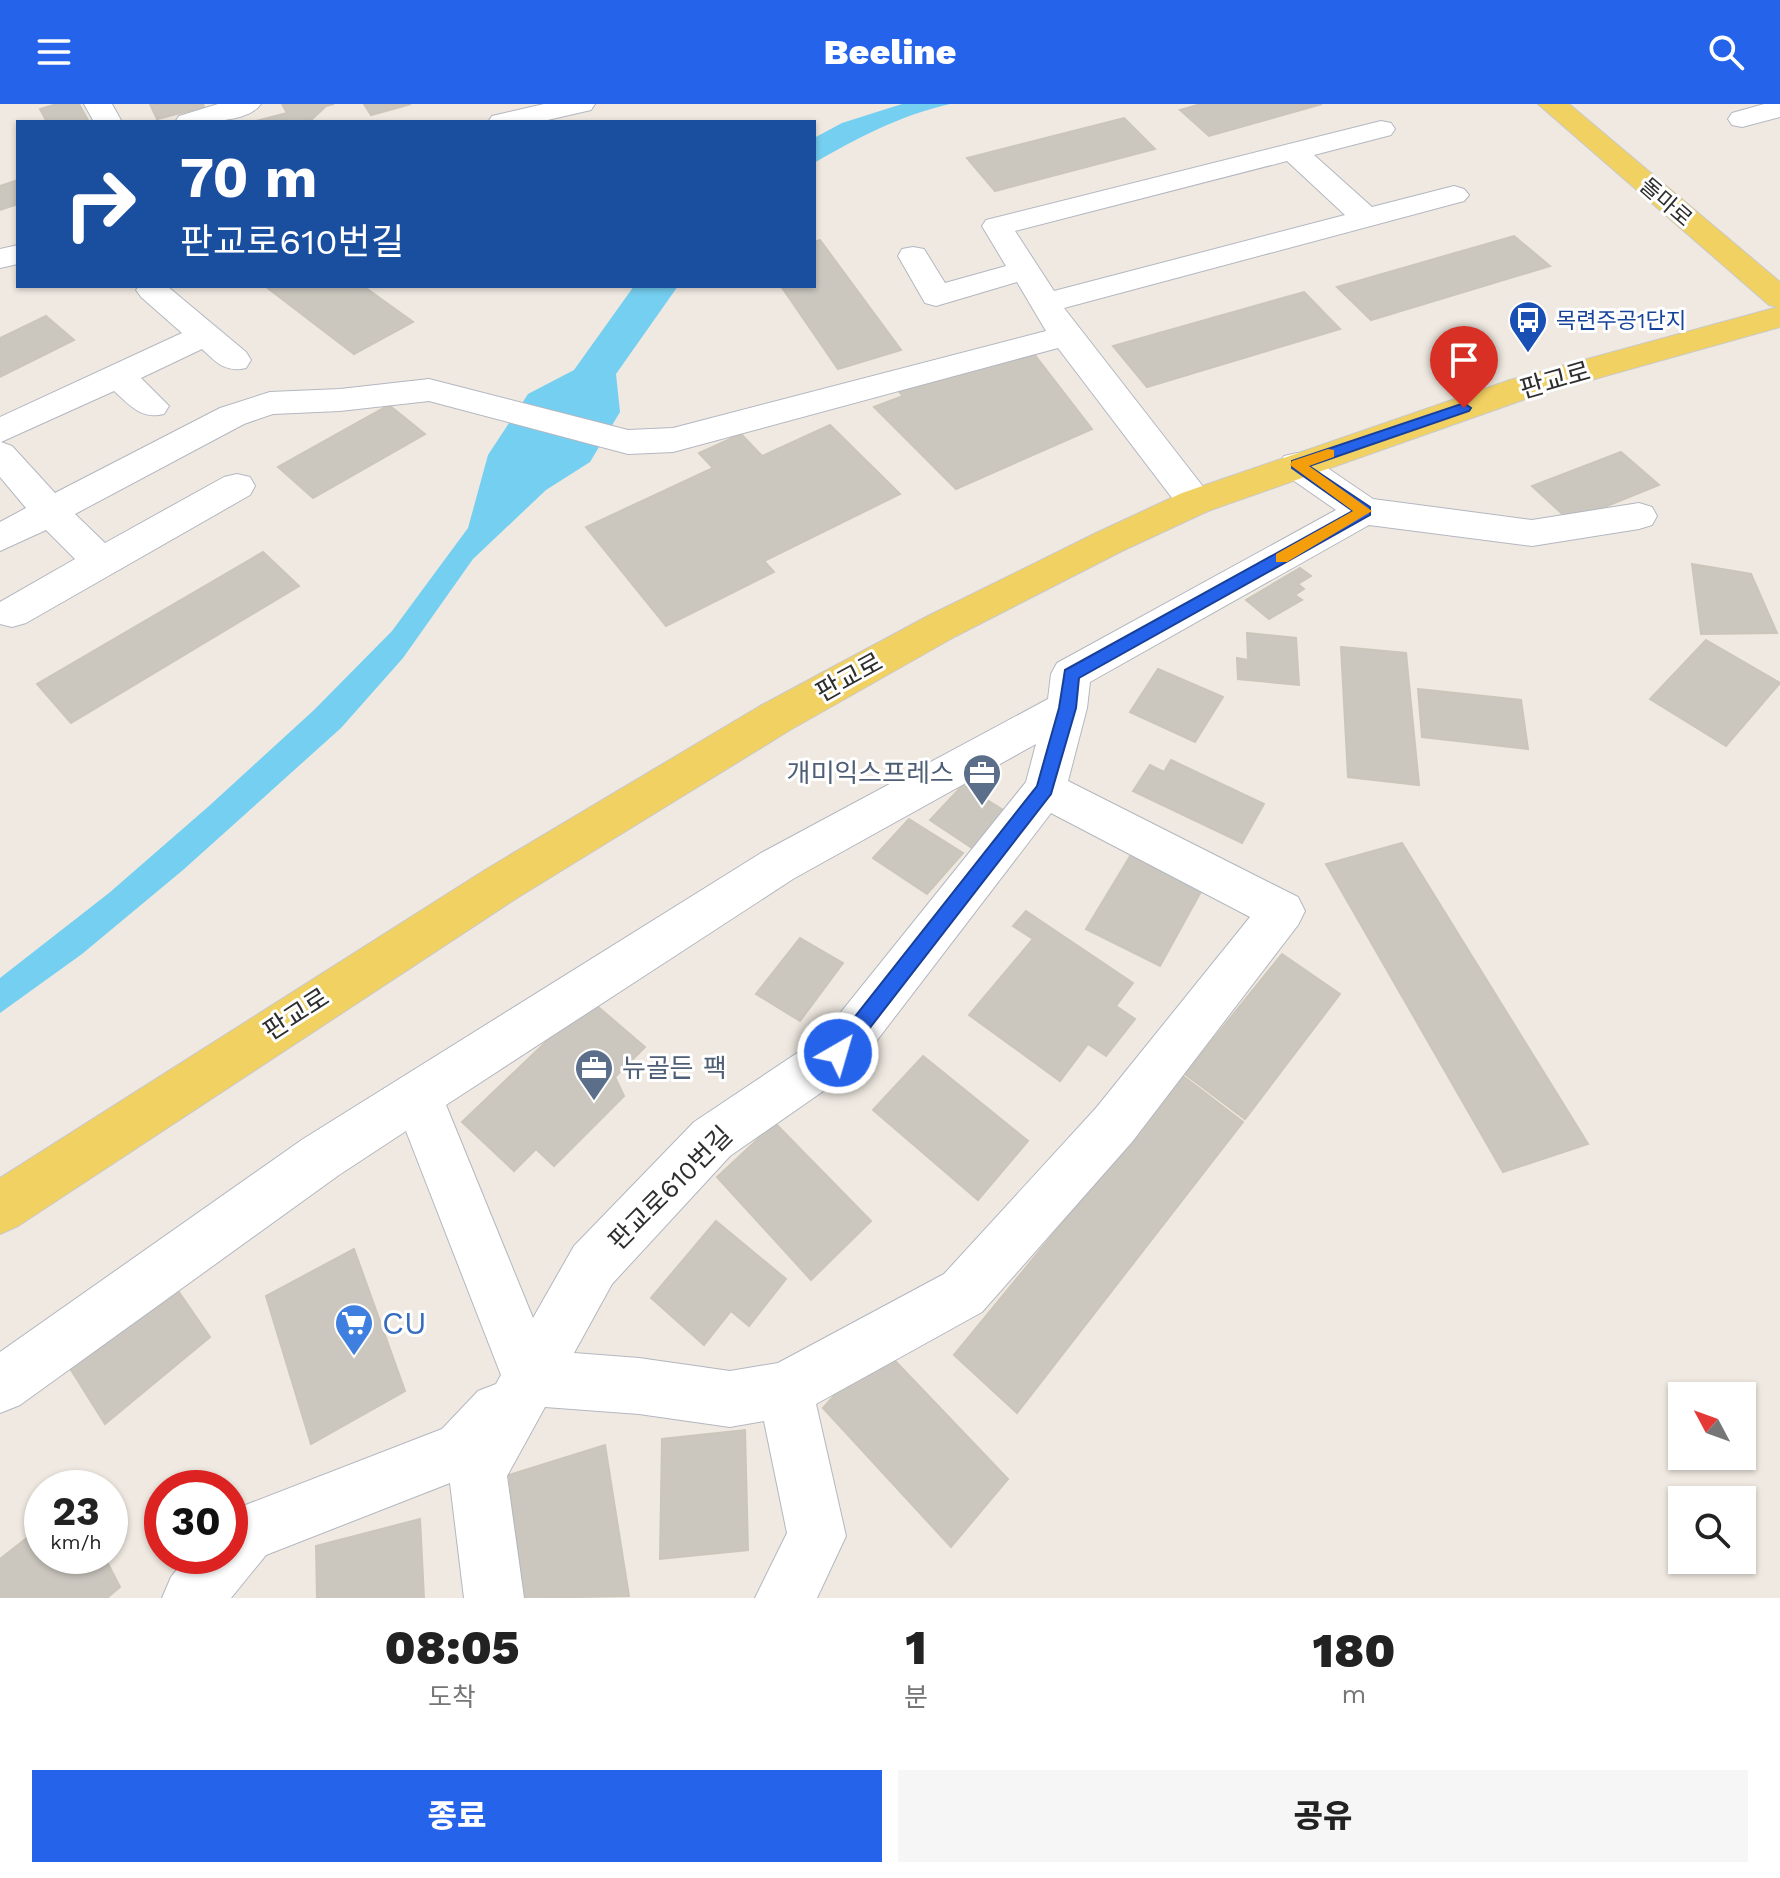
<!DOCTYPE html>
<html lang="ko">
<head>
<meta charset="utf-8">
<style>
	:root { --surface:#fff; --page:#f6f6f6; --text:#222; --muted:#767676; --accent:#2563eb }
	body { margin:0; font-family:"Work Sans","Noto Sans KR",sans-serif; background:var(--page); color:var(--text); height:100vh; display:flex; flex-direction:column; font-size:30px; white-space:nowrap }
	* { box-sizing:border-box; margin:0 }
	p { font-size:26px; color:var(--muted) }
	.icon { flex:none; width:44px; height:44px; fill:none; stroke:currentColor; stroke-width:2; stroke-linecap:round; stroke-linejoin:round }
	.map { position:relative; height:1494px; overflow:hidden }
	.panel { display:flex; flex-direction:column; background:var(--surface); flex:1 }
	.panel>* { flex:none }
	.banner { position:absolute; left:16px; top:16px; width:800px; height:168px; border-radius:0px; box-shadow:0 2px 6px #0004; background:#1a4fa0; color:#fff; overflow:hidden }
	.needle { width:52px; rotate:311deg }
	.tools { position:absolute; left:1668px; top:1278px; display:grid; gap:16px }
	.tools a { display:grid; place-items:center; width:88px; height:88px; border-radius:0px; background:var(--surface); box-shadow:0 2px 6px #0004; font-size:40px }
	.speed { position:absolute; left:24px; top:1366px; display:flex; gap:16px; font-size:40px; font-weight:700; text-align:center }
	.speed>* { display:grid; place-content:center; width:104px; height:104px; border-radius:50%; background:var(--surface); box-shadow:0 2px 6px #0004; line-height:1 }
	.speed small { font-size:20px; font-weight:400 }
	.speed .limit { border:12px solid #d22; background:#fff; color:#111 }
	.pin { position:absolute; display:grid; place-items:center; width:68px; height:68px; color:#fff; margin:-82px -34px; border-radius:50% 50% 50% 0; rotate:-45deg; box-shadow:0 0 8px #0007 }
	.pin .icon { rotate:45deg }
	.me { position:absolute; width:88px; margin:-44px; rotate:38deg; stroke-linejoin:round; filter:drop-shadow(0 0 6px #0008) }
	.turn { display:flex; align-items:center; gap:28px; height:168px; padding:0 32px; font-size:36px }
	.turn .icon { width:104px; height:104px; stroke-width:2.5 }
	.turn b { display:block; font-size:56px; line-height:68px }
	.eta { display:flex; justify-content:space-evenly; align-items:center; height:136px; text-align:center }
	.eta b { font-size:48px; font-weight:800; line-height:56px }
	.cta { display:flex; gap:16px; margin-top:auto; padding:16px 32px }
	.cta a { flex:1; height:92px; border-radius:0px; background:var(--accent); color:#fff; font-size:32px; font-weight:800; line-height:92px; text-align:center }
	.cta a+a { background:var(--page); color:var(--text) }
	header { display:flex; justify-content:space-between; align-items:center; height:104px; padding:0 32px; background:var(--accent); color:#fff; font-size:36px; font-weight:800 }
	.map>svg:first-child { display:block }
	.water { fill:#75cff0 }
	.building { fill:#cbc7bf; stroke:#cbc5ba; stroke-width:2 }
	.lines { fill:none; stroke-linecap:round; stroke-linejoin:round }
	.minor-casing { stroke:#b4b7c1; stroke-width:2 }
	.major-casing { stroke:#c9c9c9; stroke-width:2 }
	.minor { fill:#fff; fill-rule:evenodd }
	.major { fill:#f2d163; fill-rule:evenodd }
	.route { fill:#2563eb; stroke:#184099; stroke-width:2 }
	.slow { fill:#f59e0b }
	.labels { text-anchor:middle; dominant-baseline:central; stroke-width:6; stroke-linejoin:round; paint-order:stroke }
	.far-street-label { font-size:22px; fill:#2e2e2e; stroke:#fff }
	.far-transit-label { font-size:22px; fill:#164399; stroke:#fff; text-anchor:start }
	.street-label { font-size:26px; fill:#2e2e2e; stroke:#fff }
	.service-label { font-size:26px; fill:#4e5e75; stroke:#fff; text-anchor:end }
	.near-shop-label { font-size:32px; fill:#366cbe; stroke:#fff; text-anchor:start }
</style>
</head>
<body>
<header><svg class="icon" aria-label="menu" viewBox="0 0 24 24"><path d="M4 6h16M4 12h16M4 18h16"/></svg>Beeline<svg class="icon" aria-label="search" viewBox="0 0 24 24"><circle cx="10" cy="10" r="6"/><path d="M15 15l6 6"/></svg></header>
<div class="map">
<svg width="1780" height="1494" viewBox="0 0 1780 1494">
	<rect width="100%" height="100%" fill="#efe9e1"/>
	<g class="water">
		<path d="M902 0H950C901 11 857 34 814 59V34L842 19Z"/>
		<polygon points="634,182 678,182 616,270 620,308 590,358 546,386 473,455 403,554 341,624 183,766 82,850 0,909 0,874 109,789 209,702 314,606 392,527 468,424 488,351 528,290 574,266"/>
	</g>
	<g class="building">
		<polygon points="57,0 79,0 89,18 47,18 40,5"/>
		<polygon points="150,0 203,0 204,3 157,15"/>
		<polygon points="282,0 334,0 326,2 309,18 252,18 287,9"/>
		<polygon points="364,0 411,0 371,11"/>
		<polygon points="1201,0 1322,0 1209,32 1180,6"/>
		<polygon points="1124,14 1155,45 995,87 967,54"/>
		<polygon points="18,76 18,100 0,106 0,82"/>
		<polygon points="1514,132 1550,162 1371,216 1337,183"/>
		<polygon points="820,136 901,246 838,265 781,182 814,182 814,138"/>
		<polygon points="265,182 363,182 413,218 354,250"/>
		<polygon points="1304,188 1340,225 1147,283 1113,242"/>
		<polygon points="46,212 74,236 0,273 0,234"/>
		<polygon points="1031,246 1092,325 956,385 874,303 903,292 893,281"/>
		<polygon points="389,301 425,330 313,394 278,363"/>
		<polygon points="830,321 900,390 764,457 774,468 666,522 586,423 713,364 699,349 741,330 762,352"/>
		<polygon points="1621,348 1659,381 1570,417 1532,382"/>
		<polygon points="263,448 299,482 71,619 37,580"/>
		<polygon points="1692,460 1751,470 1777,529 1701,530"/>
		<polygon points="1300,464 1311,472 1298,480 1304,485 1295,491 1302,496 1269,515 1246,496"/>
		<polygon points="1247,529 1296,534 1299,581 1238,575 1237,554 1248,556"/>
		<polygon points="1706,536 1780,579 1726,642 1650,595"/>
		<polygon points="1341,543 1406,549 1419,681 1348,673"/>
		<polygon points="1158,565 1223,593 1195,638 1130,608"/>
		<polygon points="1418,585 1521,596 1528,645 1422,633"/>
		<polygon points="1171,656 1264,700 1242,739 1133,687 1150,661 1164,668"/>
		<polygon points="963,681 1008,709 975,746 930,716"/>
		<polygon points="909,715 963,749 927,790 873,754"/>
		<polygon points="1402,739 1588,1040 1503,1068 1326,760"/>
		<polygon points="1132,749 1203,784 1160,862 1086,825"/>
		<polygon points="1026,807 1133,879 1116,902 1135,915 1106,952 1088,940 1060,977 969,911 1033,835 1013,822"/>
		<polygon points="800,834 843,859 800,917 756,890"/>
		<polygon points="1282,850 1340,890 1245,1015 1185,970"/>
		<polygon points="590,896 645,943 615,973 624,992 554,1062 536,1045 514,1067 462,1018"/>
		<polygon points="923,952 1028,1037 978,1096 873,1006"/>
		<polygon points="1183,972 1243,1018 1017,1309 954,1251"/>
		<polygon points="775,1019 871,1117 811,1176 717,1073"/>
		<polygon points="716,1117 786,1175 749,1222 731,1207 704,1241 651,1194"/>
		<polygon points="354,1145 405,1287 311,1340 266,1192"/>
		<polygon points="165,1168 210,1233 105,1320 61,1250"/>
		<polygon points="880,1241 1008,1375 951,1443 823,1304"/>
		<polygon points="745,1326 748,1446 660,1455 662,1335"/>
		<polygon points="605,1341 629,1492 523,1494 509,1371"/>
		<polygon points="420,1415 424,1494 317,1494 316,1442"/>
		<polygon points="42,1422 42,1452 104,1452 120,1483 107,1494 0,1494 0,1455"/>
	</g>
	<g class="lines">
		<defs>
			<g id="minor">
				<polygon points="84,0 112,0 122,18 94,18"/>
				<path d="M218 0H261C247 20 197 18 175 18L179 12Z"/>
				<polygon points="544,0 595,0 591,6 539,18 488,18 492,12"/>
				<polygon points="1764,0 1780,0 1780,13 1742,23 1732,21 1728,15 1732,9"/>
				<path d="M1381 17 1391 19 1395 25 1391 31 1314 51 1372 103 1454 82 1464 85 1469 91 1464 97 1064 204 1208 389 1213 398 1208 407 1195 411 1182 407 1058 244 673 348 628 350 429 297 340 307 273 310 244 320 75 410 105 439 224 373 237 370 250 373 255 382 250 391 26 519 12 523 0 520V498L75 455 46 426 0 447V418L26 404 0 373V313L182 229 141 193 136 186 139 182H167L246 248 251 256 246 264C225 269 216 258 202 245L141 274 169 302 164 310C141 316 130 301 114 287L1 338 12 342 55 389 220 304 270 288 340 285 429 275 628 326 673 324 1046 227 1017 178 936 202 925 199 898 152 902 145 913 143 924 145 945 179 1006 162 982 122 986 116ZM1287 57 1345 111 1054 187 1015 127Z"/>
				<polygon points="18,141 18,160 0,164 0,145"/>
				<path d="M1297 349 1310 352 1373 395 1532 416 1639 399 1652 403 1657 412 1652 421 1639 425 1532 442 1369 421 1090 578 1087 604 1068 677 1298 793 1305 807 1298 821 1132 1038 982 1208 816 1300 846 1432 817 1494H755L787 1429 764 1317 730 1323 639 1310 545 1303 507 1372 524 1494H464L450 1379 266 1451 231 1494H162L171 1473 188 1452H230V1407L442 1325 478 1287 496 1280 501 1271 406 1027 339 1071 20 1301 0 1309V1248L303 1035 761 749 1048 595 1051 570 1057 559 1336 406 1284 370 1279 361 1284 352ZM1036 640 1026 678 821 933 694 1018 574 1142 533 1214 446 1001 793 775ZM1051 709 1250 813 1096 1004 944 1170 778 1259 730 1267 639 1254 574 1249 612 1180 730 1052 855 965Z"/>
			</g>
			<polygon id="major" points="1538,0 1569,0 1780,178 1780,223 1534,292 1208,407 1122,447 956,532 790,626 517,794 18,1122 0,1130 0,1074 485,766 760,602 928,512 1096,429 1182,389 1510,276 1778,203 1769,201"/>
		</defs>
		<use href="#minor" class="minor-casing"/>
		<use href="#major" class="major-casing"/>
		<use href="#minor" class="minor"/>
		<use href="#major" class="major"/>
	</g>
	<polygon class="route" points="1464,299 1471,304 1469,307 1309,362 1370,403 1370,411 1079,574 1076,604 1051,690 845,956 838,959 831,956 828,949 831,943 1037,682 1059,604 1065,566 1353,407 1292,364 1292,357"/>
	<polygon class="slow" points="1328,345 1334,346 1334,353 1309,362 1372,407 1287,458 1276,458 1276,450 1353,407 1290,361 1292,357"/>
	<defs>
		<symbol id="bus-pin" viewBox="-11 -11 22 30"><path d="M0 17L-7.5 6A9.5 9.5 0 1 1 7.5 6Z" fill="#1a4fb4" stroke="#fff"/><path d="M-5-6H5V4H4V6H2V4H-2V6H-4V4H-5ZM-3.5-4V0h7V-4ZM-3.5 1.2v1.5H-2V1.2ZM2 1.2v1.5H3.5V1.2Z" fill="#fff"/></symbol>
		<symbol id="office-pin" viewBox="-11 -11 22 30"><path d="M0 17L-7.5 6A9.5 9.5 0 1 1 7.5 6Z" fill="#5c6f8a" stroke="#fff"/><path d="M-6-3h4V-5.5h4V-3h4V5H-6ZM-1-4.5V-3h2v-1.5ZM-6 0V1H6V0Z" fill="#fff"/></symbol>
		<symbol id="supermarket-pin" viewBox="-11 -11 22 30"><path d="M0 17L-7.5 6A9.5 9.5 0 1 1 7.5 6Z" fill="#3f7fe0" stroke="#fff"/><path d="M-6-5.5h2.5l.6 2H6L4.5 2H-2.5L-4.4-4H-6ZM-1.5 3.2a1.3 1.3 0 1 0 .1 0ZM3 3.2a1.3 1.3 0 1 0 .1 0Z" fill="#fff"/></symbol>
	</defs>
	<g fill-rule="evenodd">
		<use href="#bus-pin" x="1506" y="194" width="44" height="60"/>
		<use href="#office-pin" x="960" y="647" width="44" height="60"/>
		<use href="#office-pin" x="572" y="942" width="44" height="60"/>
		<use href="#supermarket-pin" x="332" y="1197" width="44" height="60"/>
	</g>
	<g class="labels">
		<g class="far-street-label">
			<text transform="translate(1666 98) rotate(41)">돌마로</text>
		</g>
		<g class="far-transit-label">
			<text x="1556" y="216">목련주공1단지</text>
		</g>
		<g class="street-label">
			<text transform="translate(1555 276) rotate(-16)">판교로</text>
			<text transform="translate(849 573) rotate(-29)">판교로</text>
			<text transform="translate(296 910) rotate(-33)">판교로</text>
			<text transform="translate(670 1084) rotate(-45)">판교로610번길</text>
		</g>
		<g class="service-label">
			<text x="954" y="669">개미익스프레스</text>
			<text x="622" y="964" text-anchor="start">뉴골든 팩</text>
		</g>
		<g class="near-shop-label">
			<text x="382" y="1219">CU</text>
		</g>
	</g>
</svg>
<div class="tools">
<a><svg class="needle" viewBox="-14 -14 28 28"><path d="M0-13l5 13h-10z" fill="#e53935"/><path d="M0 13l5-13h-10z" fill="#767676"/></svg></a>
<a><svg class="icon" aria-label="search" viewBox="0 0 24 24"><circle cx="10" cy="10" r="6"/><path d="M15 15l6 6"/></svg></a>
</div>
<div class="speed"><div>23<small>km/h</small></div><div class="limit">30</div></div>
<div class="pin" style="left:1464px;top:304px;background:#d93025"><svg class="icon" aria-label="arrive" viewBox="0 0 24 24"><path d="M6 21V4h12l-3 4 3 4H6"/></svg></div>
<svg class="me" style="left:838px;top:949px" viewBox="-20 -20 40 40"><circle r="17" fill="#2563eb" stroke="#fff" stroke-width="3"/><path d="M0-11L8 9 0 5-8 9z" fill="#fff"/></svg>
<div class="banner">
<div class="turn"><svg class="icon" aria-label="right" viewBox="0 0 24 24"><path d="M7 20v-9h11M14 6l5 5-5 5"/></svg><div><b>70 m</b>판교로610번길</div></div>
</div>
</div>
<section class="panel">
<div class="eta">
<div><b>08:05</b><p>도착</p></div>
<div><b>1</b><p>분</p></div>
<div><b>180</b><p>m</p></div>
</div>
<div class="cta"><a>종료</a><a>공유</a></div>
</section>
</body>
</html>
